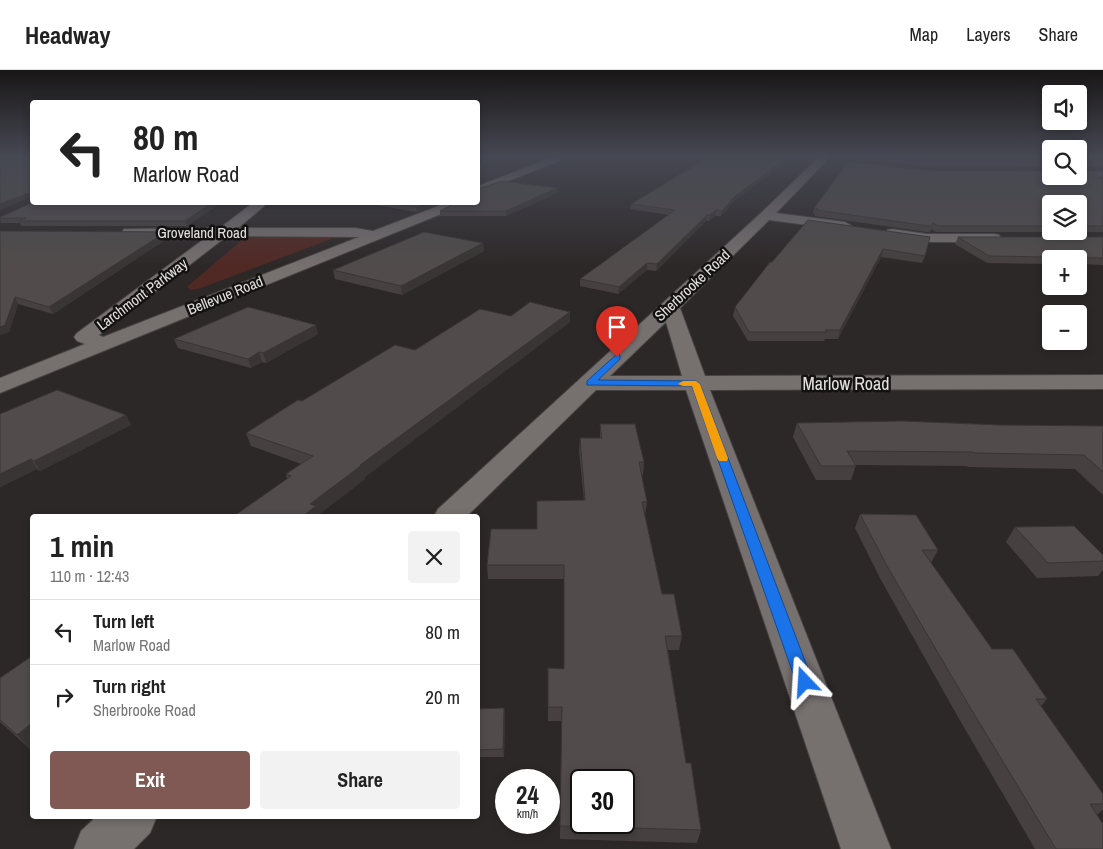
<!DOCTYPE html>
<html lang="en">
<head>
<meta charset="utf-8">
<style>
	:root { --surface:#fff; --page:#f2f2f2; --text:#222; --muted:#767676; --line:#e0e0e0; --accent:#815954 }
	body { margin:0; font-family:"Archivo Narrow",sans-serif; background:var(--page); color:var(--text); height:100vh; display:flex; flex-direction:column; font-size:19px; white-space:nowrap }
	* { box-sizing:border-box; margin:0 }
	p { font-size:16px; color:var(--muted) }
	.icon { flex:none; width:28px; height:28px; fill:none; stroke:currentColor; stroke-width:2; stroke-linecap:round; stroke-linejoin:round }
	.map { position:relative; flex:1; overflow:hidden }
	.sheet { position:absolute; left:30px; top:444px; width:450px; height:305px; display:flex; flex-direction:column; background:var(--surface); border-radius:5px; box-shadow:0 2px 8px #0003 }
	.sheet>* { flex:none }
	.guide { position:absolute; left:30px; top:30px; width:450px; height:105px; border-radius:5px; box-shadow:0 2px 8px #0003; background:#fff; color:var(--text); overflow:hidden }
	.controls { position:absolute; left:1042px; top:15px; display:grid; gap:10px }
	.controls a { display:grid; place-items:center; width:45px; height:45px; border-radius:5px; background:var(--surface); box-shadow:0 2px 8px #0003; font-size:25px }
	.speed { position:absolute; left:495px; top:699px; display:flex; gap:10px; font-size:25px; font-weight:700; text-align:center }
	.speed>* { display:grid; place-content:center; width:65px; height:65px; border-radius:50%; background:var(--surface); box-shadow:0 2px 8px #0003; line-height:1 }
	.speed small { font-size:12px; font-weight:400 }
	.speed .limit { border:2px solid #111; border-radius:8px; background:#fff; color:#111 }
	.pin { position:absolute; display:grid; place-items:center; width:42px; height:42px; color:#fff; margin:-51px -21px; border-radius:50% 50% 50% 0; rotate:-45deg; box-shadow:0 0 5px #0007 }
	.pin .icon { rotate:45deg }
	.me { position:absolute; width:55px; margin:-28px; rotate:340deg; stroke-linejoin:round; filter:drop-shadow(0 0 4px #0008) }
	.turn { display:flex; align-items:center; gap:18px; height:105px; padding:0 20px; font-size:22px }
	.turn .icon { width:65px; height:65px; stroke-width:2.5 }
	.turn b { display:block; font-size:35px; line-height:42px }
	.round { display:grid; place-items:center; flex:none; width:52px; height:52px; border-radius:5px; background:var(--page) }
	.head { display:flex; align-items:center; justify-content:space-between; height:85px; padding:0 20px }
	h1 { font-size:30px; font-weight:800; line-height:38px }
	.cta { display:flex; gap:10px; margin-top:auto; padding:10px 20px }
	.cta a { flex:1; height:58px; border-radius:5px; background:var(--accent); color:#fff; font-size:20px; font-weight:800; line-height:58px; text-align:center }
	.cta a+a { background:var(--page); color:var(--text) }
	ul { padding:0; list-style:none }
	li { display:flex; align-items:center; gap:15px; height:65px; padding:0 20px; border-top:1px solid var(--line) }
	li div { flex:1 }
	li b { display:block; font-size:19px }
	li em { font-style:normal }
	header { display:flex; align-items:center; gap:30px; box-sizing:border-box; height:70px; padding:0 25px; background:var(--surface); border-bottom:1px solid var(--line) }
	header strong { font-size:24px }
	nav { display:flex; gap:28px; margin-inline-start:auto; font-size:18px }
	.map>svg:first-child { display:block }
	.green { fill:#512924 }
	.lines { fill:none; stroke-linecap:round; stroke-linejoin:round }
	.street-casing { stroke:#474342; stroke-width:2 }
	.street { fill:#76706f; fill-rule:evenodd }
	.wall { fill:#464140; fill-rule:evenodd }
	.shaded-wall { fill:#393534 }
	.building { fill:#514c4b; stroke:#393534; fill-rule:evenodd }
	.route { fill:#1a73e8; stroke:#114b97 }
	.slow { fill:#f59e0b }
	.labels { text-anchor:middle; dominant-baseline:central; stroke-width:5; stroke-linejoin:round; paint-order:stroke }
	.far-street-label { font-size:15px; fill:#e4e0e0; stroke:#141211 }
	.street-label { font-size:18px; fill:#e4e0e0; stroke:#141211 }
</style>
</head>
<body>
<header>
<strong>Headway</strong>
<nav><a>Map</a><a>Layers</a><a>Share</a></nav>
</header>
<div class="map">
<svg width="1103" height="779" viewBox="0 0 1103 779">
	<rect width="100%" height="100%" fill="#2d2828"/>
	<polygon class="green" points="347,163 201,218 191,220 188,218 188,216 249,164"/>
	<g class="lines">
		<defs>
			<g id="street">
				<polygon points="554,87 569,87 478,123 478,116"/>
				<path d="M819 87H830L776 143 845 152 852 156 845 160 769 150 680 238 705 306 1103 305V319L710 320 891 779H841L686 320H596L467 446H434L438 439 761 143ZM666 252 682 306H610Z"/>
				<path d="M254 132H269L238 158H355L373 161 441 135 442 132H454L451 140 0 323V308L85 274 77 271 74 267 77 263 208 166H129L124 165 122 162 124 159 220 158ZM227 166 359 167 103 267 99 265Z"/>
				<polygon points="892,159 927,164 994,164 999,165 1001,168 999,171 994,172 927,172 887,166 885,163 887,160"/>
				<polygon points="97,746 157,746 150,763 134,779 74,779 81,761"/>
			</g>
		</defs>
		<use href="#street" class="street-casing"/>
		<use href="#street" class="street"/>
	</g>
	<g class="wall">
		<polygon points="854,87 1051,87 1051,97 1051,96 935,96 853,88"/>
		<path d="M1079 87H1103V97L1080 96V99L1081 101H1103V162H936L931 159 930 162H927L815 146V144H813L814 138 937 101 1051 106ZM1051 134H1079V161H1051Z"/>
		<polygon points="557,118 557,123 506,146 440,146 440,141 452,135"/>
		<polygon points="34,132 222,132 187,156 21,156 20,153 1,153 0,147"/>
		<polygon points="359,132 440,132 440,134 417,142"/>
		<polygon points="733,132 721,146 715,146 709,151 706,151 656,201 647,200 618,224 580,216 580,209 669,145 630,139 631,134"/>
		<polygon points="808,150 925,186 922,193 881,187 838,269 825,269 824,271 748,271 733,246 735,237"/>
		<polygon points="0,161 166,162 168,168 53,244 18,234 9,262 0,265"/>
		<polygon points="958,167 1103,167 1103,195 1079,194 1079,189 1051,189 1051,194 987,193 955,174"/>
		<polygon points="483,173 484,181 402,225 335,209 333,200"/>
		<polygon points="511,246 570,252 365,407 365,409 318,445 287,409 286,404 301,394 251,376 246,363 302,331 415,280"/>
		<polygon points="318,264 266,293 262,292 251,298 178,278 174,269"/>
		<polygon points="0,344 126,345 131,355 40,401 37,399 0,417"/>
		<polygon points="797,353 1103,356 1103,425 1075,399 968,397 967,396 856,395 851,410 816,410 793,367"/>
		<polygon points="600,354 644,392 643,405 641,405 647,432 645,445 662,524 682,566 679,580 668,580 686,693 701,760 697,773 560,769 562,651 548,651 548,637 564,599 564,509 488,509 487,495 584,430 579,381 580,368 600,368"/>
		<polygon points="860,444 938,480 931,493 992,579 1047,629 1041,636 1103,724 1103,740 1097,745 1103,779 1035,779 958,647 881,510 855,458"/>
		<polygon points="1015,457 1103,485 1103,500 1098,506 1037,508 1006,472"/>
		<polygon points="32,586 32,677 30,679 0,652 0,608"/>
		<polygon points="504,638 505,646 504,687 478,687 478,639"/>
	</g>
	<g class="shaded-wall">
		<polygon points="486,87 487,87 480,108 481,108 481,113 478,114 478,109"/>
		<polygon points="788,87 793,87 733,132 721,146 722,141 734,127"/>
		<polygon points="557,118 557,123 506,146 506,141"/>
		<polygon points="29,123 31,127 0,140 0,134"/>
		<polygon points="213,132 222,132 187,156 185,151"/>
		<polygon points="428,132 440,132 440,134 417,142 416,137"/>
		<polygon points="716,140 715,146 709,151 710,145"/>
		<polygon points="707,145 706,151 656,201 657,194"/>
		<polygon points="166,162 168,168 53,244 49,237"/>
		<polygon points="483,173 484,181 402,225 401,216"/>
		<polygon points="883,179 881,187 838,269 840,260"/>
		<polygon points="647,193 647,200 618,224 619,217"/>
		<polygon points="15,227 18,234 9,262 0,265 0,257"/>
		<polygon points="570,242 570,252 365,407 365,409 318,445 319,446 303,446 310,434 360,395"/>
		<polygon points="316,255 318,264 266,293 263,283"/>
		<polygon points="259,282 262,292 251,298 248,289"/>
		<polygon points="126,345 131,355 40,401 34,391"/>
		<polygon points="31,389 37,399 0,417 0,404"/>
		<polygon points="504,638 505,646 504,687 503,679"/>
		<polygon points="32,653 32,677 30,679 17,665"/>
	</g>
	<g class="building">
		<polygon points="0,87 32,87 32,125 29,123 0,134"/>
		<polygon points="478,87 486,87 478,108 481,108 478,109"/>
		<polygon points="709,87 788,87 734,127 722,141 716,140 710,145 707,145 657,194 647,193 619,217 580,209 675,140 631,134"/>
		<polygon points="894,87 1051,87 1051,91 937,91"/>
		<polygon points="1079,87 1103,87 1103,92 1081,91 1080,99 1081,101 1103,101 1103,108 1099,108 1103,109 1103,156 1079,156 1079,134 1051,134 1051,156 938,156 933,153 932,156 929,156 816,140 818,139 814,138 848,92 937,101 1051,101 1051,106 1079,106"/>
		<polygon points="502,111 557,118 506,141 440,141 452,135 453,132 478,132 478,119"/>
		<polygon points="34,132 213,132 185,151 19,151 26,148 0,148 0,147"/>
		<polygon points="389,132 428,132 416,137"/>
		<polygon points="808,150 930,167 925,186 883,179 840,260 825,260 827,262 749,262 735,237 770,192 772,192"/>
		<polygon points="0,161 166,162 49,237 15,227 5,255 0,257"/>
		<polygon points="424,162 483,173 401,216 333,200"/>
		<polygon points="958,167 1103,167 1103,188 989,186"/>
		<polygon points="530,232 570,242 360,395 362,395 310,434 316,436 303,446 234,446 291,406 286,404 313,386 246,363 298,330 302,331 395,275 415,280 480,239 511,246"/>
		<polygon points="248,237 316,255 263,283 259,282 248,289 174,269"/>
		<polygon points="57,320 126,345 34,391 31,389 0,404 0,344"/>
		<polygon points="901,351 1000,355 1103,356 1103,402 1084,385 975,383 974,382 847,381 856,396 821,396 797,353"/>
		<path d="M600 354H635L644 392H639L647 432H642L662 524H674L682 566H665L686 693H691L701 760 560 756 562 637H548V598L564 599V495H487L491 459H537V431L585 430 580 368H602ZM581 710H624V752H581Z"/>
		<polygon points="860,444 916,445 938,480 922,480 992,579 1013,579 1047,629 1036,629 1103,724 1103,734 1090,734 1103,754 1103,779 1056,779 968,634 887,496"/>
		<polygon points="1074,456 1103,485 1103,491 1048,493 1015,457"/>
		<polygon points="32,586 32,653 17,665 0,650 0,608"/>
		<polygon points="504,638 503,679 478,680 478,639"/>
	</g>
	<linearGradient id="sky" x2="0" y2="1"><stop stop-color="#191616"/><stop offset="0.44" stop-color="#464853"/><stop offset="1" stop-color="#464853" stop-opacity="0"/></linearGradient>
	<rect width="1103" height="196" fill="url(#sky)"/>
	<polygon class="route" points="617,284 620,285 620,289 598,310 696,311 700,314 813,612 811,617 805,619 799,617 796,612 692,316 587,315 587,311"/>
	<polygon class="slow" points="696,311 700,314 728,388 727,391 719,391 717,388 692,316 683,316 678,314 683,311"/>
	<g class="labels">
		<g class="far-street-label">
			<text x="202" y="162">Groveland Road</text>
			<text transform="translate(692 215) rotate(-43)">Sherbrooke Road</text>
			<text transform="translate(142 224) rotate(-37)">Larchmont Parkway</text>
			<text transform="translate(225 225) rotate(-22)">Bellevue Road</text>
		</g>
		<g class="street-label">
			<text x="846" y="313">Marlow Road</text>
		</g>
	</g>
</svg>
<div class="controls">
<a><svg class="icon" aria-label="sound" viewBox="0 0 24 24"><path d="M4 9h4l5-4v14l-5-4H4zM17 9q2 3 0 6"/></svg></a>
<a><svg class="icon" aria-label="search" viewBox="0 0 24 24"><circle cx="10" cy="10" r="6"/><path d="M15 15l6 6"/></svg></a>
<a><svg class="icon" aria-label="layers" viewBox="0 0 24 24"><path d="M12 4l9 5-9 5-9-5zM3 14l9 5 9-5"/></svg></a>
<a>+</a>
<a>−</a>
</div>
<div class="speed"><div>24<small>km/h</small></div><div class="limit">30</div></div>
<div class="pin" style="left:617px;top:287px;background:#d93025"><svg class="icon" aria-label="arrive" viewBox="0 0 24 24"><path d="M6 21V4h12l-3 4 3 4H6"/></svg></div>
<svg class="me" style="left:805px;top:612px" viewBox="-20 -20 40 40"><path d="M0-17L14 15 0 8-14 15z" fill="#1a73e8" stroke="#fff" stroke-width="4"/></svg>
<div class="guide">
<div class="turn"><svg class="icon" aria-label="left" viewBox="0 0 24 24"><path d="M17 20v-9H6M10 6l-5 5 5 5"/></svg><div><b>80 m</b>Marlow Road</div></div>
</div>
<section class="sheet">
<div class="head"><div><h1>1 min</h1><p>110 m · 12:43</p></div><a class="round"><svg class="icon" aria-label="close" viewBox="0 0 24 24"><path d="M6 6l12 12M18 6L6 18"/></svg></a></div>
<ul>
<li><svg class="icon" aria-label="left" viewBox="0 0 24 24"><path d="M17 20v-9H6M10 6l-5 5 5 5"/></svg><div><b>Turn left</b><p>Marlow Road</p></div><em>80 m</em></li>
<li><svg class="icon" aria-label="right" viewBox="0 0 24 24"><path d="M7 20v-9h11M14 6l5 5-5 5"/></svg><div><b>Turn right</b><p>Sherbrooke Road</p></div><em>20 m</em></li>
</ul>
<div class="cta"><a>Exit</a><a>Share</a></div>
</section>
</div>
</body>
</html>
